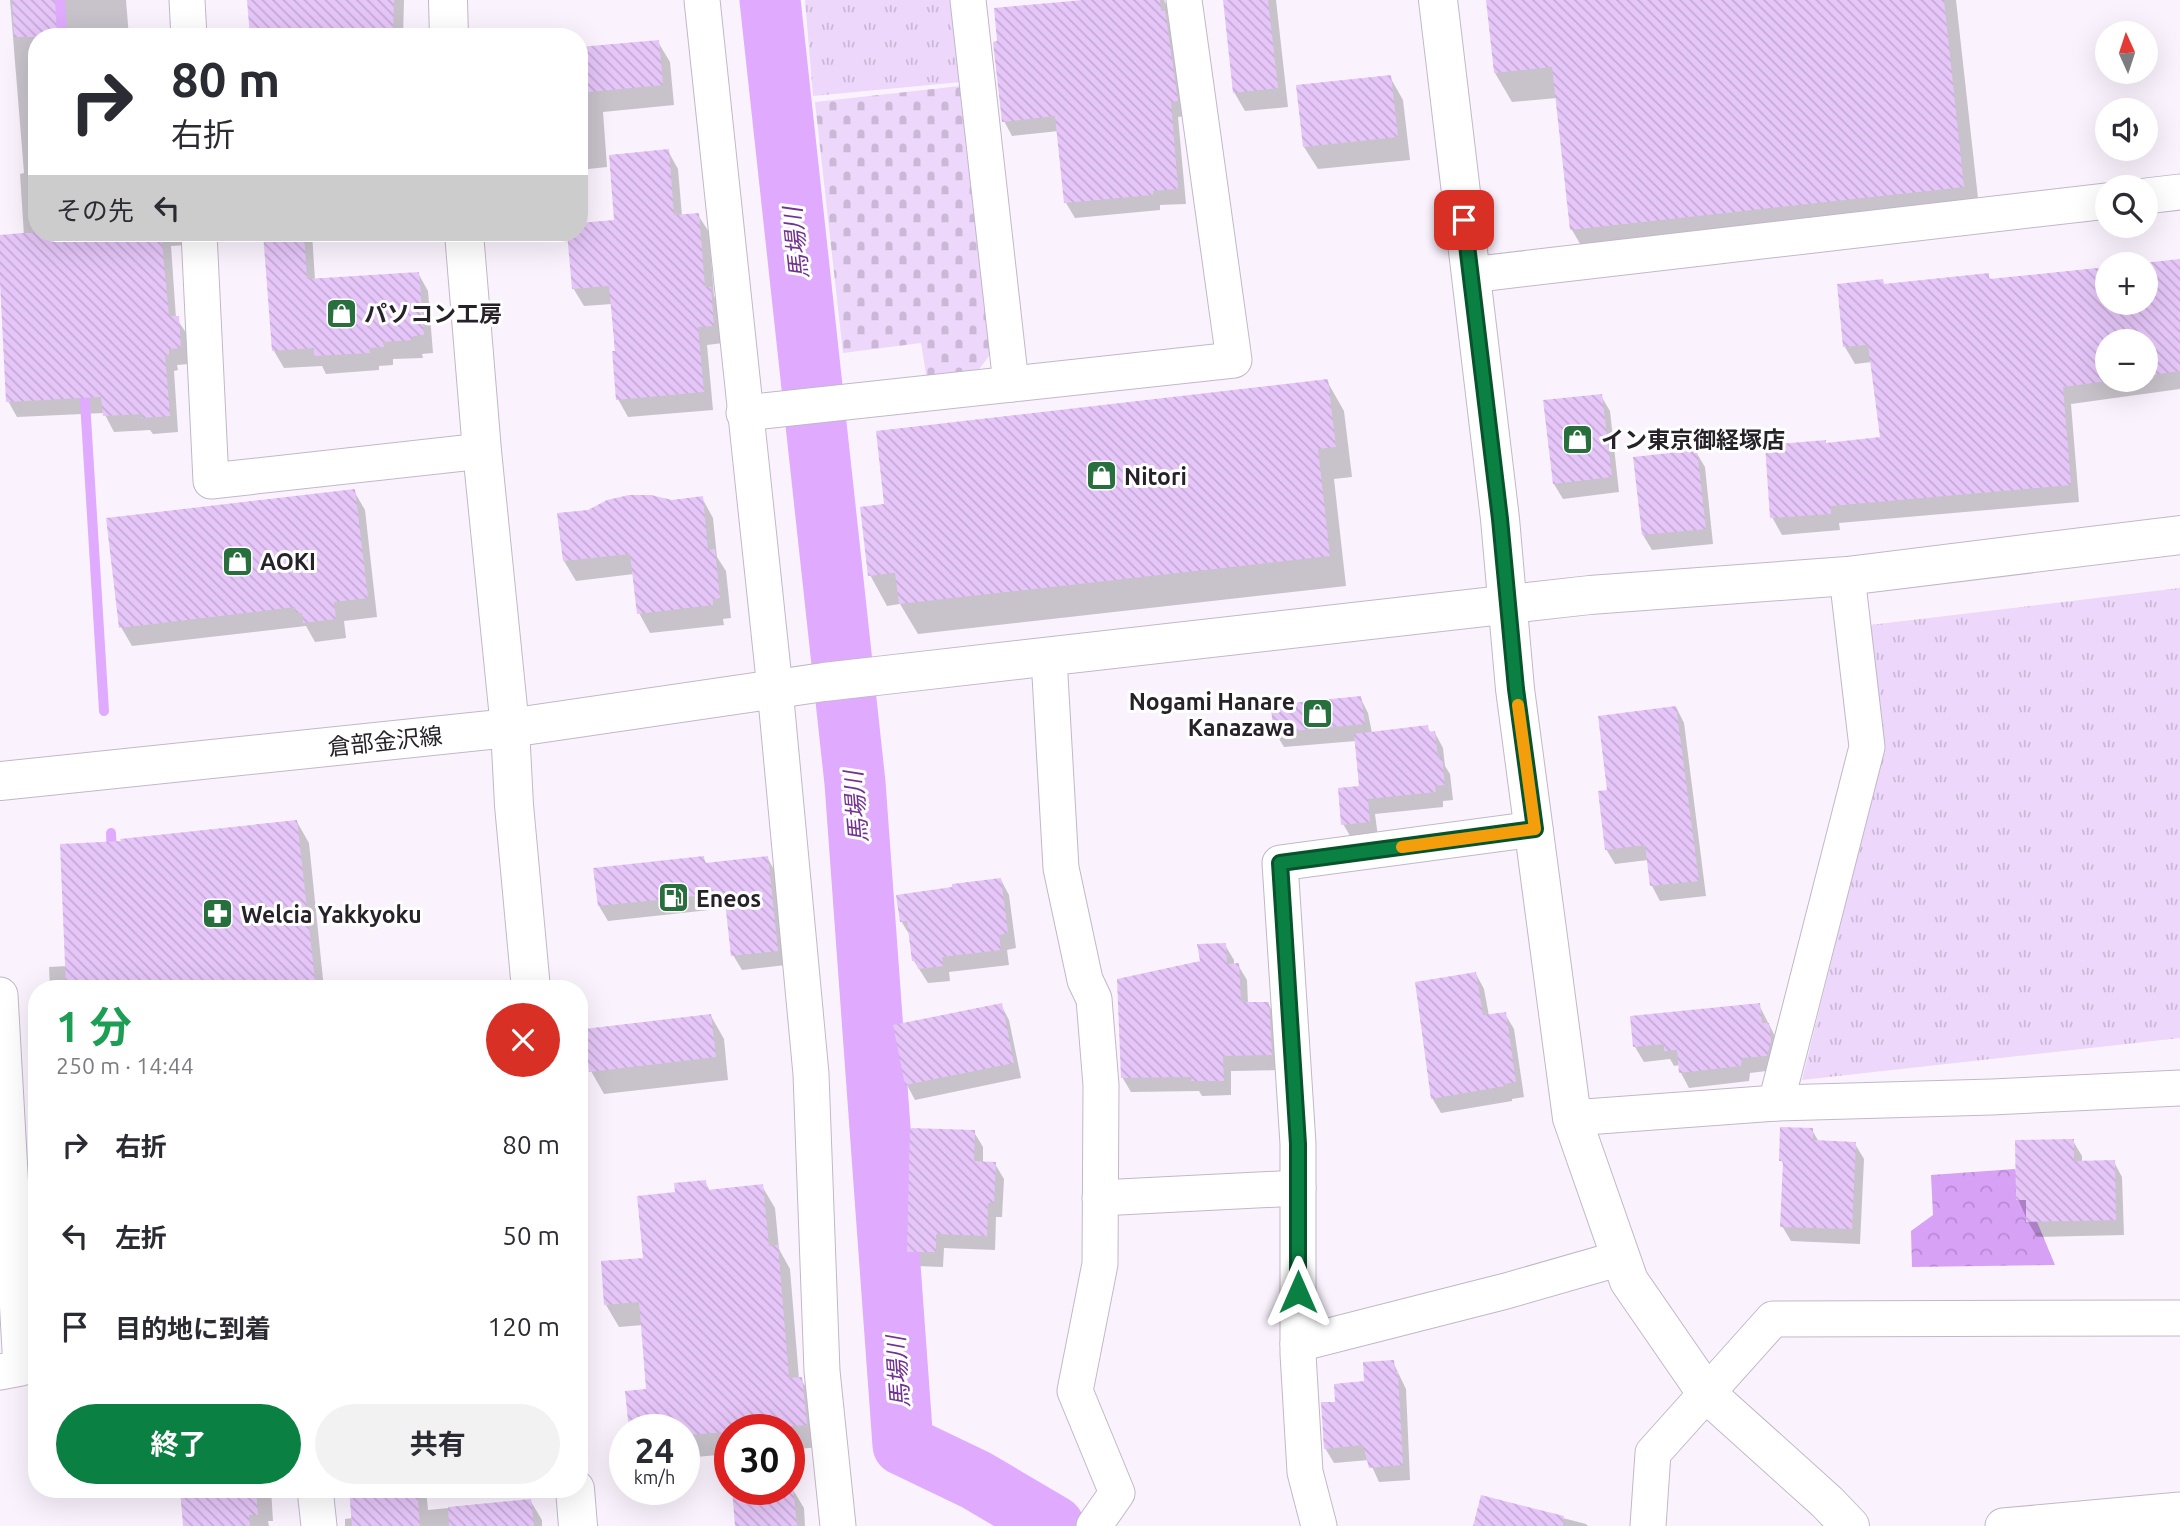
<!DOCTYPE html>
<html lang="ja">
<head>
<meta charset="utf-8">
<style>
	:root { --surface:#fff; --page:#f2f2f3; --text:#2b2b33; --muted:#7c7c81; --accent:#0b8043 }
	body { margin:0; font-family:Ubuntu,"Noto Sans JP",sans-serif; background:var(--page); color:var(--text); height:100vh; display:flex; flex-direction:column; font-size:26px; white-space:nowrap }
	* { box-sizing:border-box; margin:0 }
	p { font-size:23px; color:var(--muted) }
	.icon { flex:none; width:38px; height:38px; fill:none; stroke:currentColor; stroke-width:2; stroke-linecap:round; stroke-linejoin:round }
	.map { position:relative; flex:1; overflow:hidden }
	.details { position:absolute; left:28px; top:980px; width:560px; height:518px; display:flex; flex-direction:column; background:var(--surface); border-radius:28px; box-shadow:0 7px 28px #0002 }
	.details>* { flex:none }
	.banner { position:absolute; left:28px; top:28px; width:560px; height:214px; border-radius:28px; box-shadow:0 7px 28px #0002; background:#fff; color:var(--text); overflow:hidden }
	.needle { width:46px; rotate:357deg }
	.controls { position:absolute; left:2095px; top:21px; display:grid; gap:14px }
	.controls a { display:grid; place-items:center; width:63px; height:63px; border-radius:50%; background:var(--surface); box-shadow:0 7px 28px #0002; font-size:35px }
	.speed { position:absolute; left:609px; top:1414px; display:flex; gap:14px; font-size:35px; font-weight:700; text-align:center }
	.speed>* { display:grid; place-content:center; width:91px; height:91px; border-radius:50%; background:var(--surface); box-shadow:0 7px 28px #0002; line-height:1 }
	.speed small { font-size:18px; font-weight:400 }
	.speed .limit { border:10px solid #d22; background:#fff; color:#111 }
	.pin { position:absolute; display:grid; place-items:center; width:60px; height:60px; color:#fff; margin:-30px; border-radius:14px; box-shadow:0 4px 10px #0006 }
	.me { position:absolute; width:77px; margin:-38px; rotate:0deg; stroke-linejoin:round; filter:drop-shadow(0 0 5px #0008) }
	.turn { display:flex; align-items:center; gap:24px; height:147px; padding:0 28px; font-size:32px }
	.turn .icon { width:91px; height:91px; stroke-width:2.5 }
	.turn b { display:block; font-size:49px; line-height:60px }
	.then { display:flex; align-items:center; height:66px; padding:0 28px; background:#0003; gap:14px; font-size:26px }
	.round { display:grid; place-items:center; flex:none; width:74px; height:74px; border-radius:37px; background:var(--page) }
	.head { display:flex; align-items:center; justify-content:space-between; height:119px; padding:0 28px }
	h1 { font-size:42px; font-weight:700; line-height:52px; color:#1e9e55 }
	.action { display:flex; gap:14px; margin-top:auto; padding:14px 28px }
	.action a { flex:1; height:80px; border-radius:42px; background:var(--accent); color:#fff; font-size:28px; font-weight:700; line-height:80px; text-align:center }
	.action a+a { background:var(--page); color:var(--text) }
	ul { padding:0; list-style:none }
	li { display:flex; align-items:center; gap:21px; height:91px; padding:0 28px }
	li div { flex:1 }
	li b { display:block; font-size:26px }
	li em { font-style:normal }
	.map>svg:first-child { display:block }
	.forest { fill:url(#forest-crowns) }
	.cemetery { fill:url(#cemetery-stones) }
	.park { fill:url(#park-tufts) }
	.shadow { fill:#0003; fill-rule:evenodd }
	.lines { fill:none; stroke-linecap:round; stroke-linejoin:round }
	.stream { stroke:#e0aafe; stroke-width:10 }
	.river { stroke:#e0aafe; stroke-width:61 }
	.building { fill:url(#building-back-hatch) }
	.street-casing { stroke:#c2b7c9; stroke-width:37 }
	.secondary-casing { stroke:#c2b7c9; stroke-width:40 }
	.street { stroke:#fff; stroke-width:35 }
	.secondary { stroke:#fff; stroke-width:38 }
	.route-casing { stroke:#07532c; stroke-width:18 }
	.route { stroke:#0b8043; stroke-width:12 }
	.slow { stroke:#f59e0b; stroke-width:12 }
	.labels { text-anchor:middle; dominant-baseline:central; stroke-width:6; stroke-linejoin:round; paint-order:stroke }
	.poi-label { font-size:23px; font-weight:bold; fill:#272229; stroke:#fff; text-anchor:start }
	.street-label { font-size:23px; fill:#272229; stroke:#fff }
	.water-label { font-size:24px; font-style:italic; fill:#733292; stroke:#fff }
</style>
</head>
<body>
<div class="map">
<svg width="2180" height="1526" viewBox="0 0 2180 1526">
	<defs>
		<pattern id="forest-crowns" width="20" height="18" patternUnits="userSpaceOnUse" patternTransform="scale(1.75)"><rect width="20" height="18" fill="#d7a1f5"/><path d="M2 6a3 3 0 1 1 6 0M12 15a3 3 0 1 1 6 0" fill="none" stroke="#b98ad2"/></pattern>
		<pattern id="cemetery-stones" width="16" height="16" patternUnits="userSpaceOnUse" patternTransform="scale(1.75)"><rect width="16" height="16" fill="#edd7fb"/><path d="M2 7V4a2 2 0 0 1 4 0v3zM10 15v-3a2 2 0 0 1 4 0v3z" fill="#cbb8d7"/></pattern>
		<pattern id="park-tufts" width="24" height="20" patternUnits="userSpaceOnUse" patternTransform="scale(1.75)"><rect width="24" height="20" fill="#edd7fb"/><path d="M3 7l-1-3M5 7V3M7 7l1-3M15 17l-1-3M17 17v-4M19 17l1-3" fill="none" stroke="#cbb8d7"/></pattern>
		<pattern id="building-back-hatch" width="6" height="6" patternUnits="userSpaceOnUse" patternTransform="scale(1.75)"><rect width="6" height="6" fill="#e6c6f9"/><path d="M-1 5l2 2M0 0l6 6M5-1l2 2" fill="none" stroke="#c5aad5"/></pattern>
	</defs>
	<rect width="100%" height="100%" fill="#faf3fe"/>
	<polygon class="forest" points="2015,1169 2055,1265 1912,1267 1911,1231 1933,1215 1931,1175"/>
	<polygon class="cemetery" points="960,86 992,352 977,372 927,380 921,343 843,353 815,102"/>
	<g class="park">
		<polygon points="805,0 953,0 961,82 813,96"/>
		<polygon points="2180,588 2180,1038 1802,1080 1883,752 1870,625"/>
	</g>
	<g class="shadow">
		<polygon points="10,0 126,0 129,37 37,37 37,233 188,233 188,245 171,246 176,318 187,334 189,364 177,365 178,370 174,371 178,432 153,434 150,430 114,432 104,413 17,417 8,401 0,237 24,236 20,174 24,173"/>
		<polygon points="249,0 404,0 403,37 251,37"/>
		<polygon points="1097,0 1164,0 1167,6 1168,20 1173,28 1185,116 1178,117 1186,204 1160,205 1160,210 1075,218 1066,203 1059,131 1012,136 1004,121"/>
		<polygon points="1225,0 1276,0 1288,107 1245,111 1234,92"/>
		<polygon points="1487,0 1956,0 1980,216 1589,259 1572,230 1557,98 1512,102 1495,73"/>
		<polygon points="658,42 670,62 674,105 603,112 607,167 579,170 579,49"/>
		<polygon points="1390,77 1403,100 1410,160 1318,169 1304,147"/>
		<polygon points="668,151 678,169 682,216 698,215 709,232 714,296 720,306 723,343 707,345 713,410 628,417 618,399 612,304 584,306 573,288 569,233 579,233 616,221"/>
		<polygon points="265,233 312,233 315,280 418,273 428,291 433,353 422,354 423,358 393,359 393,365 379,366 379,370 326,374 322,366 284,368 274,351"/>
		<path d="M2180 261V389L2071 404 2079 502 1839 523 1840 530 1782 535 1772 517 1826 444 1882 438 1872 362 1855 364 1845 347 1882 281 1885 285 1988 275 1991 280 2107 268V303H2146L2145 264ZM2107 341H2146V380H2107Z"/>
		<polygon points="1327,381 1344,411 1352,477 1334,479 1346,586 918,634 900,604 887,606 870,575 886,505"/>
		<polygon points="1601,396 1610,411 1619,492 1563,499 1554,484"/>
		<polygon points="1696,452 1705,467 1713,544 1652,550 1643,535 1635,458"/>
		<polygon points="354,491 365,510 377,617 344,621 346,638 315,642 306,626 132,646 121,627"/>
		<polygon points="702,498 713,518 717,557 726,571 731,618 723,619 724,625 650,633 639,613 634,574 576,581 564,561 559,515"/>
		<polygon points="1360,697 1368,713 1372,733 1427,727 1431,733 1435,733 1443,748 1445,766 1450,774 1453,800 1443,801 1443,807 1375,814 1378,837 1352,839 1343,824 1361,787 1356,741 1284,747 1275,732"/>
		<polygon points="1676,707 1684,723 1706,896 1660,901 1652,886 1648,860 1615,864 1606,849 1609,791"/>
		<polygon points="297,822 309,843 324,989 50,989 49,967 67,966 123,843"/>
		<polygon points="767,857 776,873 786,965 742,970 733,955 728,908 608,921 599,906 703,858 707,864"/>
		<polygon points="1001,880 1009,895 1016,948 1007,950 1009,965 949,972 950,981 928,983 914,961 911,937 901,921"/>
		<polygon points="1225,945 1234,960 1234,965 1238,965 1247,980 1248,1004 1268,1003 1276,1019 1280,1070 1231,1071 1231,1095 1202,1096 1199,1091 1131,1092 1122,1077"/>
		<polygon points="1476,974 1484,989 1489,1016 1505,1014 1514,1029 1524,1097 1512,1099 1512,1101 1441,1113 1432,1098"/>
		<polygon points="1001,1005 1009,1020 1021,1078 915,1100 907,1085 895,1027"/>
		<polygon points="1759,1005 1777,1040 1775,1070 1750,1073 1749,1081 1689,1088 1681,1073 1680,1065 1674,1066 1670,1059 1644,1062 1635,1047"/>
		<polygon points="711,1016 724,1039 728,1080 604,1094 591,1071"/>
		<polygon points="1812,1130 1819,1142 1855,1144 1864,1159 1860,1244 1791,1241 1782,1226 1785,1167 1781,1160"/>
		<polygon points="974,1132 983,1147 983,1163 995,1164 1004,1179 1002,1217 996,1217 995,1250 944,1248 943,1267 917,1266 909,1251"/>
		<polygon points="2073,1141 2082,1156 2082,1162 2114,1162 2122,1177 2124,1235 2037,1237 2028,1222 2018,1199"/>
		<polygon points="705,1182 710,1191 762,1186 775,1208 779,1249 790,1269 799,1379 801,1379 814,1401 819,1447 789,1450 789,1430 730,1430 730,1454 684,1458 684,1430 648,1391 643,1325 619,1327 606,1305 645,1260 677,1194"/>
		<polygon points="35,1210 37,1210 37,1246"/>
		<polygon points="1393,1362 1406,1389 1410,1480 1379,1482 1369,1460 1334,1463 1325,1448 1337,1403"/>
		<polygon points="792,1488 804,1508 805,1526 737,1526"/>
		<polygon points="178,1489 271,1489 273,1521 268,1521 269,1526 188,1526 182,1496"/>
		<polygon points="351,1489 426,1489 428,1510 530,1500 542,1520 542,1526 345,1526 345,1519 353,1518"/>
		<polygon points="1482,1497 1586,1524 1588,1526 1475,1526"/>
	</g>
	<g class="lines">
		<g class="stream">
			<polyline points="60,0 62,37"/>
			<polyline points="84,385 104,711"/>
			<polyline points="111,833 112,853"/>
		</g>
		<polyline class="river" points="770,0 855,783 903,1445 976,1480 1054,1526"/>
	</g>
	<g class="building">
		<polygon points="12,0 55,0 57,37 14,37"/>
		<polygon points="247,0 394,0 393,31 304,28 304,37 250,37"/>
		<polygon points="1083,0 1160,0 1161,11 1165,11 1178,101 1171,102 1178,189 1153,191 1153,195 1064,203 1055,116 1002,122 993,42 997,41 994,8"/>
		<polygon points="1223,0 1268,0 1278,88 1233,93"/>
		<polygon points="1486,0 1944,0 1964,187 1570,230 1552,67 1494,73"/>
		<polygon points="659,40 663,85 579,93 579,47"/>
		<polygon points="1391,75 1398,137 1303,147 1296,85"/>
		<polygon points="669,149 674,215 699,213 705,287 711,287 714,326 698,327 704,392 616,400 612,351 615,351 609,286 572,289 567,233 579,233 579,223 614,220 609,155"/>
		<polygon points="22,233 161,233 169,316 179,316 181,348 169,349 169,355 165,355 170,416 142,418 142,414 103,416 101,397 6,402 0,282 0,235"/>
		<polygon points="263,233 304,233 307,279 419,272 424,335 413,336 413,340 383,342 384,347 369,348 370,353 314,356 314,348 272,351"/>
		<polygon points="2180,259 2180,371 2146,376 2146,341 2107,341 2107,380 2115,380 2063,387 2071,485 1831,506 1831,514 1770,518 1765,445 1826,440 1826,443 1880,437 1868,345 1843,347 1837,284 1883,279 1884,284 1989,273 1989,279 2107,267 2107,303 2146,303 2146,264 2134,264"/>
		<polygon points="1328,379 1336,447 1318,449 1330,556 899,604 895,573 868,576 860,507 884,504 876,431"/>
		<polygon points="1602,394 1612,477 1553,484 1543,400"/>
		<polygon points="1697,450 1706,529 1642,535 1633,457"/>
		<polygon points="355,489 368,598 334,602 336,619 303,623 302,613 296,613 295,607 119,628 106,518"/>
		<polygon points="629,495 651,495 672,500 703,496 708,550 715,549 720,598 713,599 713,605 637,614 630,554 563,561 557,513 588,510 607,500"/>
		<polygon points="1361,696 1365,724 1273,733 1271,705"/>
		<polygon points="1676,706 1699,881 1650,886 1645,845 1605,850 1598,791 1607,790 1598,716"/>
		<polygon points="1428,725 1429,732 1435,731 1438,758 1442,757 1445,785 1435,786 1436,792 1368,799 1370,822 1341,825 1338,788 1359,786 1354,734"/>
		<polygon points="297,820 316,989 66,989 60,844 121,841 120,839"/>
		<polygon points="704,856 705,863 768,856 778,951 731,956 724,893 598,906 593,868"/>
		<polygon points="1001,878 1008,933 999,935 1001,950 942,957 943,966 918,969 916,961 912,961 907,921 900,922 896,895 952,887 952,884"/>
		<polygon points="1226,943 1227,964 1239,963 1241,1002 1269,1002 1272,1055 1223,1056 1224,1081 1191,1081 1192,1077 1121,1078 1117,979 1200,961 1197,944"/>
		<polygon points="1476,972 1483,1015 1506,1012 1516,1082 1504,1084 1505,1086 1431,1099 1415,982"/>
		<polygon points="1002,1003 1014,1063 905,1085 893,1025"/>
		<polygon points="1760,1003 1762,1023 1769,1023 1771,1041 1767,1056 1742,1058 1741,1066 1679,1073 1677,1050 1664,1051 1664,1044 1633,1047 1630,1016"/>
		<polygon points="711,1014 716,1057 589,1072 584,1029"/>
		<polygon points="1780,1127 1813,1128 1813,1140 1856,1142 1852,1229 1780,1227 1783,1161 1779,1161"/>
		<polygon points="910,1128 975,1130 974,1161 996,1162 994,1203 988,1203 987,1236 936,1234 936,1252 907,1252"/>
		<polygon points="2074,1139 2074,1161 2115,1160 2116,1220 2026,1222 2026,1200 2016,1200 2015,1140"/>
		<polygon points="706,1180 707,1190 763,1184 769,1246 778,1245 789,1378 802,1377 807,1425 730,1430 730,1432 684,1435 684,1430 629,1430 625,1391 646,1389 639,1302 604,1305 601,1261 643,1258 637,1196 675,1192 674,1183"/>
		<polygon points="1394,1360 1395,1372 1398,1372 1403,1465 1369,1468 1363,1445 1324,1449 1321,1402 1335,1402 1334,1384 1364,1381 1363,1362"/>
		<polygon points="789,1487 793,1487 797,1526 735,1526 732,1489 789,1489"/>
		<polygon points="180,1489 256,1489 258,1515 249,1515 250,1526 183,1526"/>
		<polygon points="349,1489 417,1489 420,1526 352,1526"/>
		<polygon points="1481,1495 1564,1516 1563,1526 1473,1526"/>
		<polygon points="531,1499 534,1526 449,1526 448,1507"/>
	</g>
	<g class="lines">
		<defs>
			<g id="street">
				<polyline points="187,0 189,37"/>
				<polyline points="702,0 775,689 811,1074 822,1371 838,1526"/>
				<polyline points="968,0 1011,384"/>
				<polyline points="2146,196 2180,192"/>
				<polyline points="199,233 211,481 482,451"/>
				<polyline points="1470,275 2107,201"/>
				<polyline points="744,413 1234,360 1184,0"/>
				<polyline points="1049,658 1061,868 1085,980 1094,999 1101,1085 1100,1264 1075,1391 1117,1493 1094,1526"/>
				<polyline points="0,995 21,1368 0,1372"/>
				<polyline points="1776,1103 1867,747 1847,576"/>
				<polyline points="1572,1118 1776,1103 1992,1097 2180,1088"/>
				<polyline points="1100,1198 1298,1188"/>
				<polyline points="1298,1344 1506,1291 1621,1258"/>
				<polyline points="315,1489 319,1526"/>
				<polyline points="1319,1526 1305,1472 1298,1354 1298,1144 1280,863 1535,829"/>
				<polyline points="1648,1526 1653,1453 1773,1319 2180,1318"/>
				<polyline points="2003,1526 2180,1510"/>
			</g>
			<g id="secondary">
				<polyline points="448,0 449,37"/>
				<polyline points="1438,0 1500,519 1515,689 1572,1118 1629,1281 1707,1394 1827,1502 1850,1526"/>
				<polyline points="464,233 482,451 510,728 514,805 531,989"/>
				<polyline points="0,781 510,728 824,682 1590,595 1847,576 2180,535"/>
				<polyline points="575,1489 578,1526"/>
			</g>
		</defs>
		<use href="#street" class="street-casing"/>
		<use href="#secondary" class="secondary-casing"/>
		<use href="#street" class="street"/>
		<use href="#secondary" class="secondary"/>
	</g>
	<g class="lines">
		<defs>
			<polyline id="route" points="1298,1292 1298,1144 1280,863 1535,829 1516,689 1500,519 1464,220"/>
		</defs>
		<use href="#route" class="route-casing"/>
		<use href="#route" class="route"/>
		<polyline class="slow" points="1402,847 1535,829 1518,705"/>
	</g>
	<defs>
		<symbol id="shop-square" viewBox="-11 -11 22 22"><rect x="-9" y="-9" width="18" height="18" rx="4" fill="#276f3c" stroke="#fff"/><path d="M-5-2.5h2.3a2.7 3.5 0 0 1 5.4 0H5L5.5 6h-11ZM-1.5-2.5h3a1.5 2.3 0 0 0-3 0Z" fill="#fff"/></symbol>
		<symbol id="fuel-square" viewBox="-11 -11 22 22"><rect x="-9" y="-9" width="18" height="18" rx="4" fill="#276f3c" stroke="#fff"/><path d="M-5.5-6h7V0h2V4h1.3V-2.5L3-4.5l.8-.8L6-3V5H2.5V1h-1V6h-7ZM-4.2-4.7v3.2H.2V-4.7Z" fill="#fff"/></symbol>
		<symbol id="pharmacy-square" viewBox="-11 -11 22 22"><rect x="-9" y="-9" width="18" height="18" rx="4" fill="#276f3c" stroke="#fff"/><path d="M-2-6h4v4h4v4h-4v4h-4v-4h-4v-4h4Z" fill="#fff"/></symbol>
	</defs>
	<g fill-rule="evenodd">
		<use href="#shop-square" x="324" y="296" width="35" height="35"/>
		<use href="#shop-square" x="1560" y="422" width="35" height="35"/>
		<use href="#shop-square" x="1084" y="458" width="35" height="35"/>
		<use href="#shop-square" x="220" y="544" width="35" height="35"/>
		<use href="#shop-square" x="1300" y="696" width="35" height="35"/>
		<use href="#fuel-square" x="656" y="880" width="35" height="35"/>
		<use href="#pharmacy-square" x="200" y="896" width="35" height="35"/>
	</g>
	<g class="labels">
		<g class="poi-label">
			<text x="364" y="313">パソコン工房</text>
			<text x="1601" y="439">イン東京御経塚店</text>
			<text x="1124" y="476">Nitori</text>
			<text x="260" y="561">AOKI</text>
			<text x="1295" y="701" text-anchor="end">Nogami Hanare<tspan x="1295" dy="26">Kanazawa</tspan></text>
			<text x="696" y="898">Eneos</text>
			<text x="241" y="914">Welcia Yakkyoku</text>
		</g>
		<g class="street-label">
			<text transform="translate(385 741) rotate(-6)">倉部金沢線</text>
		</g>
		<g class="water-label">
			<text transform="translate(796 243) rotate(-96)">馬場川</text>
			<text transform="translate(856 807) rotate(-95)">馬場川</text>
			<text transform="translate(898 1372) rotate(-94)">馬場川</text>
		</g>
	</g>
</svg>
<div class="controls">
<a><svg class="needle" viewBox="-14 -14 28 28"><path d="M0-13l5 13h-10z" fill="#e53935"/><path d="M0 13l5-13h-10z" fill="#7c7c81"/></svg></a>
<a><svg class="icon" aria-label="sound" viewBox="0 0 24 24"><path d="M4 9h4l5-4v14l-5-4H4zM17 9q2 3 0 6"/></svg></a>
<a><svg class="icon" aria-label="search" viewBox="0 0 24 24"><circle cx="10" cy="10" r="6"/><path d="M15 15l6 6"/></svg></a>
<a>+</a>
<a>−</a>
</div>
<div class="speed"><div>24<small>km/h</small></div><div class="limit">30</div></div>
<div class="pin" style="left:1464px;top:220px;background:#d93025"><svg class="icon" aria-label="arrive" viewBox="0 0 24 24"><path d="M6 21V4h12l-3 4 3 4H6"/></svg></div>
<svg class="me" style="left:1298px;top:1292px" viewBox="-20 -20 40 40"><path d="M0-17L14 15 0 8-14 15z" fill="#0b8043" stroke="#fff" stroke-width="4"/></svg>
<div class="banner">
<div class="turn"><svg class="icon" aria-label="right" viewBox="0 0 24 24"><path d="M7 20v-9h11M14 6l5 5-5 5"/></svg><div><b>80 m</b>右折</div></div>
<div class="then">その先<svg class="icon" aria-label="left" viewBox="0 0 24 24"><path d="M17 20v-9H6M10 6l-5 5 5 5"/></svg></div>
</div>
<section class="details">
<div class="head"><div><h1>1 分</h1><p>250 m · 14:44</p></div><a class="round" style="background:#d93025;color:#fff"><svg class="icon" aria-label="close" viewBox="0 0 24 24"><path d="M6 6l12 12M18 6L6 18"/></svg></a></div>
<ul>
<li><svg class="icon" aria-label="right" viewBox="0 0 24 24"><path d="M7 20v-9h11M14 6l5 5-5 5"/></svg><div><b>右折</b></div><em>80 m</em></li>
<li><svg class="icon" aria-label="left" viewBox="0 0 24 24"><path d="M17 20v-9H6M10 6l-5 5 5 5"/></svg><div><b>左折</b></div><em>50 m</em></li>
<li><svg class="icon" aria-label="arrive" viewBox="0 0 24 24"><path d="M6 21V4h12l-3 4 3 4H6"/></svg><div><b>目的地に到着</b></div><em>120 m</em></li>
</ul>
<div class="action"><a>終了</a><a>共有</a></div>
</section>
</div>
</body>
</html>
